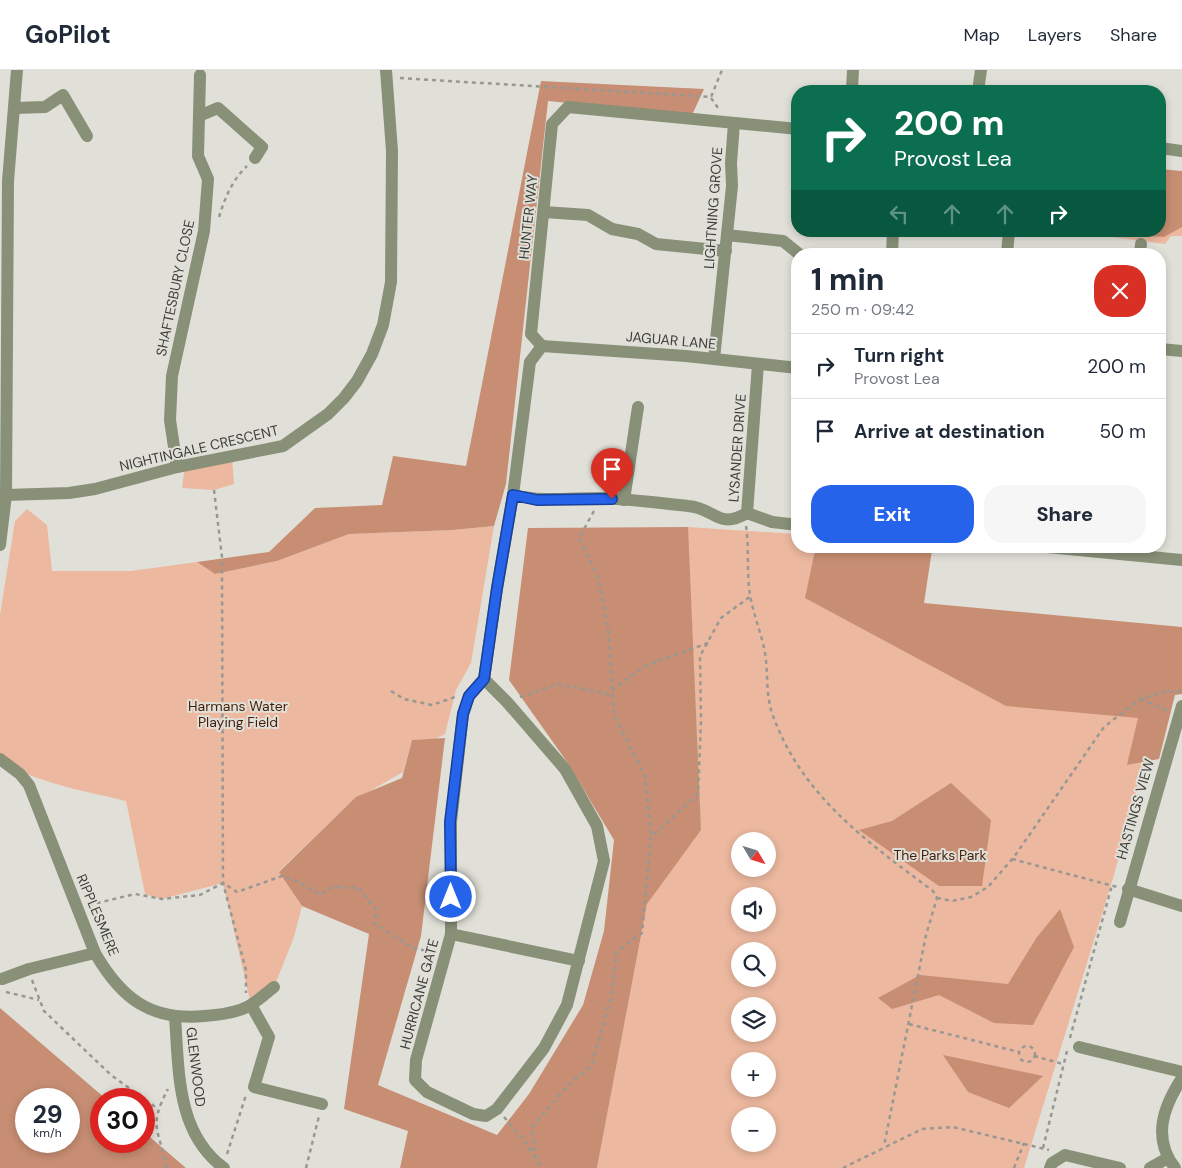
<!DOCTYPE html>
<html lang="en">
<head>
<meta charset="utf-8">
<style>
	:root { --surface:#fff; --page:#f6f6f7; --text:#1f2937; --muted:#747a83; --line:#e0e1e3; --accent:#2563eb }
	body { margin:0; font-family:"DM Sans",sans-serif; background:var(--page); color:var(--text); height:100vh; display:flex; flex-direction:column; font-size:19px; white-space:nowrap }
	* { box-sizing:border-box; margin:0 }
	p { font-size:16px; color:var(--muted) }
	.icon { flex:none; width:28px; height:28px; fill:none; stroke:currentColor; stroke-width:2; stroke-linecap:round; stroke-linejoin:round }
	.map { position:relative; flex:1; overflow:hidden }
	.side { position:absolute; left:791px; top:178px; width:375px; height:305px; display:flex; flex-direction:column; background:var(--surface); border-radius:20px; box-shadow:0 2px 8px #0003 }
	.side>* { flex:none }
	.banner { position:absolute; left:791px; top:15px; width:375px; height:152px; border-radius:20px; box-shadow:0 2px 8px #0003; background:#0b6e4f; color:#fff; overflow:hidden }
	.needle { width:32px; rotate:128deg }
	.tools { position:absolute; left:731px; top:762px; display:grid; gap:10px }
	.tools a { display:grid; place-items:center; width:45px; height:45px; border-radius:50%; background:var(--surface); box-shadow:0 2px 8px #0003; font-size:25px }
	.speed { position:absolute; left:15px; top:1018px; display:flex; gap:10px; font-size:25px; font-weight:700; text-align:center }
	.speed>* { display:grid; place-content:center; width:65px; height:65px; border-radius:50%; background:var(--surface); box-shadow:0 2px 8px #0003; line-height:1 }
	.speed small { font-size:12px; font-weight:400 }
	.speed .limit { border:8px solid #d22; background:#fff; color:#111 }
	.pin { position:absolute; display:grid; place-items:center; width:42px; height:42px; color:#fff; margin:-51px -21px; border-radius:50% 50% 50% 0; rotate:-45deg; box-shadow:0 0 5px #0007 }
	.pin .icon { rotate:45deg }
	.me { position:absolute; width:55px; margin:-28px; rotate:0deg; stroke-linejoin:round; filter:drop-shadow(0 0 4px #0008) }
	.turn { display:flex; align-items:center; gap:18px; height:105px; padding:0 20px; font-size:22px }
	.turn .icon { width:65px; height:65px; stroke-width:2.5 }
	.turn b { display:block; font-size:35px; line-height:42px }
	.lanes { display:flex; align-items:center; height:48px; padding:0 20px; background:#0003; justify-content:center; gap:25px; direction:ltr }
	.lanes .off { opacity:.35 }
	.round { display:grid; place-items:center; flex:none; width:52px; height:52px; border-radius:20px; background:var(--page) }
	.overview { display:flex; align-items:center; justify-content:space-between; height:85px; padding:0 20px }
	h1 { font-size:30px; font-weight:800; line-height:38px }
	.button { display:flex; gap:10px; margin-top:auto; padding:10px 20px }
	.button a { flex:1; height:58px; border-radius:20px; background:var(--accent); color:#fff; font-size:20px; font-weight:800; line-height:58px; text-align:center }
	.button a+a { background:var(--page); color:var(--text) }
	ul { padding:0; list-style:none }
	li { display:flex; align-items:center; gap:15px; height:65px; padding:0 20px; border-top:1px solid var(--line) }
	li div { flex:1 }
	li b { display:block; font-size:19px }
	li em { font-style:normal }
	header { display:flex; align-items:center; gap:30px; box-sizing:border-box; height:70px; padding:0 25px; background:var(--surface); border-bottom:1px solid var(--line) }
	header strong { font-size:24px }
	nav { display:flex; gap:28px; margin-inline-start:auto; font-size:18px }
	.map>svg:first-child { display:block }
	.green { fill:#ecb89f; fill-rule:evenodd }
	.forest { fill:#c78e73; fill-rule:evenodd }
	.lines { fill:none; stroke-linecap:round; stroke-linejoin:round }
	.path { stroke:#989892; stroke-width:2.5; stroke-dasharray:4 4; stroke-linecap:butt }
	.minor { stroke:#889078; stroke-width:12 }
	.route-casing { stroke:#184099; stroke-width:12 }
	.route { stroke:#2563eb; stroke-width:9 }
	.labels { text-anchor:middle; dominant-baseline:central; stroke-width:4; stroke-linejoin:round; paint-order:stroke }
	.street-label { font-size:14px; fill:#3d3d3a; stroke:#e1e0d8 }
	.park-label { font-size:14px; fill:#441e0a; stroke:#e1e0d8 }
</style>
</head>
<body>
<header>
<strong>GoPilot</strong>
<nav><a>Map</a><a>Layers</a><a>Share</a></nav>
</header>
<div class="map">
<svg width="1182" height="1098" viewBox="0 0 1182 1098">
	<rect width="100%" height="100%" fill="#e1e0d8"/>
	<g class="green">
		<polygon points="1182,102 1182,166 1171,166 1165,174 1089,164 1090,161 1160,161"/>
		<polygon points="232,386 234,414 214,420 182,418 185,396"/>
		<path d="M27 439 47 455 52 501H131L197 492 215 504 277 491 349 464 453 460 494 456 471 593 456 620 445 664 435 669 412 670 403 702 351 732 279 801 302 836 294 867 274 917 251 935 223 813 162 829 145 824 126 731C84 721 38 713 0 691V545L15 451Z"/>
		<path d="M688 457 797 464 798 476H820L1010 625 1157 643 1114 805 1024 1098H597L647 834 680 786ZM740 771H768V799H740ZM740 826H768V854H740ZM740 881H768V909H740ZM740 936H768V964H740ZM740 991H768V1019H740ZM740 1046H768V1074H740Z"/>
	</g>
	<g class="forest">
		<polygon points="541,11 704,19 692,45 548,31 506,414 494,456 453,460 349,464 277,491 215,504 197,492 269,482 315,438 382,435 393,386 466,396"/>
		<polygon points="1160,99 1182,101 1182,157 1164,167 1108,164 1107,161 1160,161"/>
		<polygon points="688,457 701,760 647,834 597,1098 400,1098 408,1061 344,1039 369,864 302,836 279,802 356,727 402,708 412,670 445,668 421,866 378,1015 497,1065 529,1024 583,935 604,861 614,770 567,692 509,610 528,458"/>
		<polygon points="816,476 902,476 932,480 924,533 1182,557 1182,624 1175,625 1159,689 1127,695 1138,648 1006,636 805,528"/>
		<polygon points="951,713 991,750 982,816 939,816 859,760 892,751"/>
		<polygon points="1060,839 1074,877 1033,955 994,953 939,925 892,939 878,928 920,905 1008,914 1037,867"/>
		<path d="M0 938 106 1029H101V1071H144V1062L186 1098H0ZM26 1029H69V1071H26Z"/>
		<polygon points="943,985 1043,1006 1009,1038 968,1022"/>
	</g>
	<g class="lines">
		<g class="path">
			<polyline points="400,8 711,27 722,0"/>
			<polyline points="711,28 718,38"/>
			<path d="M219 147C225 128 232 110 247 96"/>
			<polyline points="214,420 222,487 223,813 246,900 246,923"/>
			<polyline points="594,441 579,468 598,507 608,558 614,645 645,706 651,767"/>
			<path d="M746 456C749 476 747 496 749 517 751 539 761 561 765 583 768 601 766 622 771 640 799 724 866 771 933 821L937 828 926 865 884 1076"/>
			<polyline points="612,620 645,596 708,573"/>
			<polyline points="391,621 404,629 432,635 455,627"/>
			<polyline points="520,627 558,614 613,625"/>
			<polyline points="1141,629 1168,641"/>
			<polyline points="1012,789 1117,817"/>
			<polyline points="937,828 952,831 971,827 988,817 1014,787 1104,657 1140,629 1163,622 1182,621"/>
			<polyline points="89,835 135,824 162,829 200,825 223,813 237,822 282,806 299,812 320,825 331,817 359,818 377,841 374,853 412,878 433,882"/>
			<polyline points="32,910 44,941 111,1005 158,1039"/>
			<polyline points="6,922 39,930"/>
			<polyline points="909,954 1019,982"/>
			<polyline points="1070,968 1112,815"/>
			<circle cx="1027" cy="984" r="8"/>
			<polyline points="1034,986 1063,994"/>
			<polyline points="504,1047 526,1073 542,1098"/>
			<polyline points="1043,1078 1067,981"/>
			<polyline points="227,1084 246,1025"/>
			<polyline points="536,1089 532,1057 571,1012 591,997 612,924 616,882 642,863 651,767 698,724 701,651 700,586 721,548 751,526"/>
			<path d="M166 1098C160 1058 147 1059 168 1019"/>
			<polyline points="306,1098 319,1046"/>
			<polyline points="843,1098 922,1059 953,1057 1049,1080"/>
			<polyline points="1014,1098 1024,1073"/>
		</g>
		<g class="minor">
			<polyline points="852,19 853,0"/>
			<polyline points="978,21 981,0"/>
			<polyline points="15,38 45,37 63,25 87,66"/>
			<polyline points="199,46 218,38 262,77 255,88"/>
			<polyline points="1160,78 1182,81"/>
			<polyline points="544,142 588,145 612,159 638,164 656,174 726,181"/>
			<polyline points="727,165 783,171 799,184"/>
			<polyline points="892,184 893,161"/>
			<polyline points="1007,184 1009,161"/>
			<polyline points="1140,184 1141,174"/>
			<polyline points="542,276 531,264 552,54 568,37 798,59"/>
			<polyline points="542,276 686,286 798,298"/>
			<polyline points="1160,279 1182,281"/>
			<polyline points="714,289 732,116 731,93 734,53"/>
			<polyline points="758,294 747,443 772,452 798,455"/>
			<polyline points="177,397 170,350 172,306 204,161 208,109 198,86 200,5"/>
			<polyline points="6,425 69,423 95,419 177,397 283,376 328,344 344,328 357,311 372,284 383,255 391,212 392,81 386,0"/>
			<path d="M513 425C544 432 570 428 600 428 629 429 659 433 688 436 715 438 718 460 747 443"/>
			<polyline points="624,430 638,337"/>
			<polyline points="0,475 6,425 8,111 17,0"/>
			<polyline points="1037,476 1182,490"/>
			<polyline points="484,609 507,632 565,699 597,756 604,791 567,935 544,978 497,1039 486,1046 473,1044 427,1022 415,1010 416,990 451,864 451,752 463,644 469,626 484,609 497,519 513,425 530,292 542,276"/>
			<path d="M0 689 20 704 29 715 95 883C121 928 150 951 204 946 220 945 236 943 249 936 258 931 266 923 274 917"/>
			<polyline points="1128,819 1182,836"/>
			<polyline points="1120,852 1182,636"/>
			<polyline points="451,864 579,891"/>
			<polyline points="2,909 29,899 95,883"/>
			<polyline points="251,935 269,967 254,1017 322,1034"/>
			<path d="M175 947C179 1000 176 1063 224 1098"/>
			<polyline points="1079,977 1182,1002"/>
			<polyline points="1050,1098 1052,1093 1065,1085 1120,1098"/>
			<polyline points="1150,1098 1168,1088"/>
			<path d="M1175 1098C1152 1068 1163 1037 1182 1008"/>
		</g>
	</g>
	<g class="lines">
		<defs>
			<polyline id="route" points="451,827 450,752 463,644 469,626 484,609 497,518 513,425 537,430 612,429"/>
		</defs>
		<use href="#route" class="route-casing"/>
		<use href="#route" class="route"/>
	</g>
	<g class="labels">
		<g class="street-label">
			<text transform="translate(713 138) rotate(-86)">LIGHTNING GROVE</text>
			<text transform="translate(528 147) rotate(-84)">HUNTER WAY</text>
			<text transform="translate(175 218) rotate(-78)">SHAFTESBURY CLOSE</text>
			<text transform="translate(671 270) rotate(5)">JAGUAR LANE</text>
			<text transform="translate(199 378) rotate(-13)">NIGHTINGALE CRESCENT</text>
			<text transform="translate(737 378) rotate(-86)">LYSANDER DRIVE</text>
			<text transform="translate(1135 739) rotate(-74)">HASTINGS VIEW</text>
			<text transform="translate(98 845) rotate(67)">RIPPLESMERE</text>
			<text transform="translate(419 924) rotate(-75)">HURRICANE GATE</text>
			<text transform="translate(196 997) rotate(83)">GLENWOOD</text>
		</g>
		<g class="park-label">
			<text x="238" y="636">Harmans Water<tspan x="238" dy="16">Playing Field</tspan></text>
			<text x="940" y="785">The Parks Park</text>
		</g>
	</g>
</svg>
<div class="tools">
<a><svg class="needle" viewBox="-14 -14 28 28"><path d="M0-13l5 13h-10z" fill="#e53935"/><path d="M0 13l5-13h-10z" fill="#747a83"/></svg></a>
<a><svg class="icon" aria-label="sound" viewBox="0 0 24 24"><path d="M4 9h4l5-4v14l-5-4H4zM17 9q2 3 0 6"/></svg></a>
<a><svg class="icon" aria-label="search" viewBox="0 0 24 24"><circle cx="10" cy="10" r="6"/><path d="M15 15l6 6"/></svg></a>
<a><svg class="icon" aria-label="layers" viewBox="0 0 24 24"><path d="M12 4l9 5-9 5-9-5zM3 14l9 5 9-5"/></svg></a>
<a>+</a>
<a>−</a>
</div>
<div class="speed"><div>29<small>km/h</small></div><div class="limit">30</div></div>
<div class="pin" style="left:612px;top:429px;background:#d93025"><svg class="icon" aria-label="arrive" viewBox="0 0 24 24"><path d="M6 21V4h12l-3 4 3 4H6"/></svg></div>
<svg class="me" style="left:451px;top:827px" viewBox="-20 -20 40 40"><circle r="17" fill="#2563eb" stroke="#fff" stroke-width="3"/><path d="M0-11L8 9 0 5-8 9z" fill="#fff"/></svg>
<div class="banner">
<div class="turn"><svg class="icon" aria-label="right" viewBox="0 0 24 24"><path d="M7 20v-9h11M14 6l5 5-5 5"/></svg><div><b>200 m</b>Provost Lea</div></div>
<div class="lanes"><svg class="icon off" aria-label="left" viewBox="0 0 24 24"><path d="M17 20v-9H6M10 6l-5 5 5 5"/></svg><svg class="icon off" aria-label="ahead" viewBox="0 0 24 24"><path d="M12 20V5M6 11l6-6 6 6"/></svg><svg class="icon off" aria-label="ahead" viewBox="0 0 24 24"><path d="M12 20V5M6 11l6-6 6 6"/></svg><svg class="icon" aria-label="right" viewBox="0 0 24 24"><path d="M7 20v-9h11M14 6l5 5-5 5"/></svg></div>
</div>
<section class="side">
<div class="overview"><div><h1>1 min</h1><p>250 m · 09:42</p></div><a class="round" style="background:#d93025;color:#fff"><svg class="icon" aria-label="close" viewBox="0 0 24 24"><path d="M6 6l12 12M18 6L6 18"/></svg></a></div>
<ul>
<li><svg class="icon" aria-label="right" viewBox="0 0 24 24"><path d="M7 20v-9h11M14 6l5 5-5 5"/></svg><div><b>Turn right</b><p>Provost Lea</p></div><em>200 m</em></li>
<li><svg class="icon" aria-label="arrive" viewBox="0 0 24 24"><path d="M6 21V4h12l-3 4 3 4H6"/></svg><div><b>Arrive at destination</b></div><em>50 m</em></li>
</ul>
<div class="button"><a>Exit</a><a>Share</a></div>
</section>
</div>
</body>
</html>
